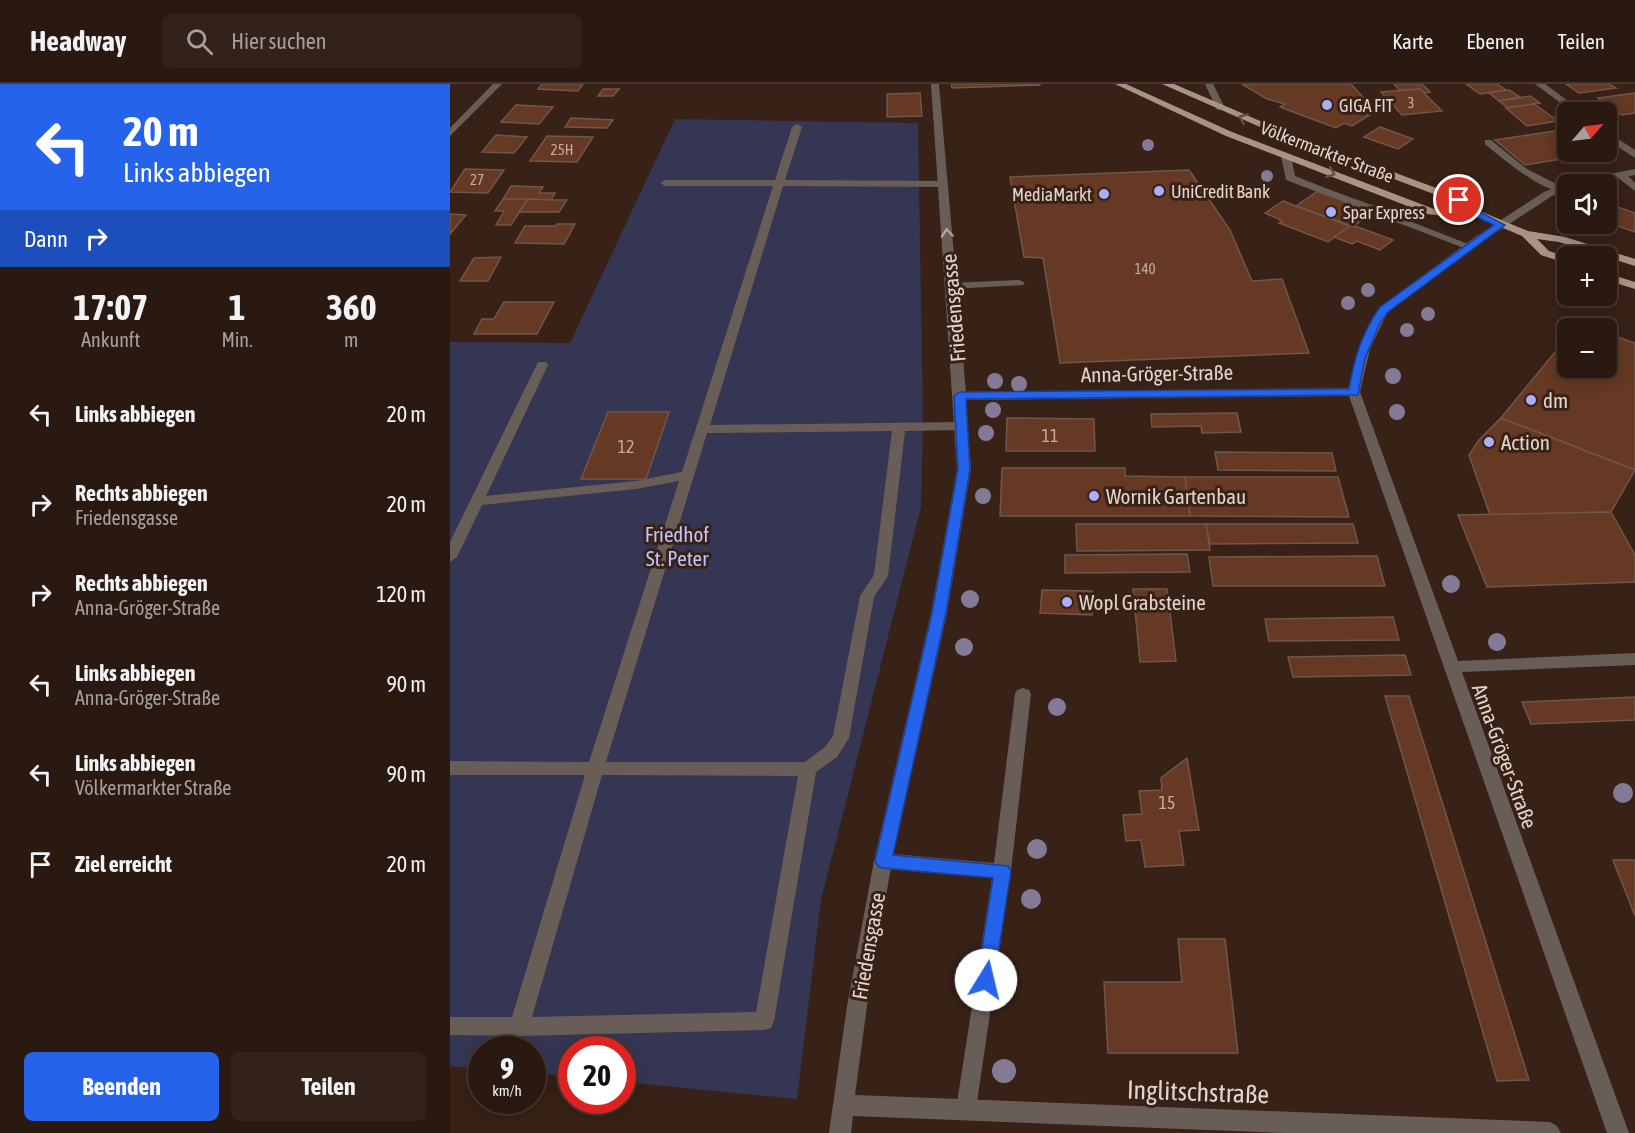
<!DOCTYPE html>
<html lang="de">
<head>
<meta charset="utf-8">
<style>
	:root { --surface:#2a1910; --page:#322219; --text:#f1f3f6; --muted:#a5a09f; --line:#463830; --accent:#2563eb }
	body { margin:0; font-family:"Asap Condensed",sans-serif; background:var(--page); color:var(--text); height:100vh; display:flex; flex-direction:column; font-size:22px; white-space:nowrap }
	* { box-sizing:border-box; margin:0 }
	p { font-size:20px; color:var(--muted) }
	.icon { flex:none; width:33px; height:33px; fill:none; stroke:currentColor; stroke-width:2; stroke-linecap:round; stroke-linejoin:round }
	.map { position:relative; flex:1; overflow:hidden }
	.sheet { display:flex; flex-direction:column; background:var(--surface); width:450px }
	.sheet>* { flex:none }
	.top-card { background:#2563eb; color:#fff; overflow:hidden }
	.needle { width:39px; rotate:62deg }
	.buttons { position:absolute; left:1107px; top:18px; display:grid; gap:12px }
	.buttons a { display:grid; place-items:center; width:60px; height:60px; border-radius:9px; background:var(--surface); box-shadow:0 3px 15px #0003,0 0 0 2px var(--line); font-size:30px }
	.speed { position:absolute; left:18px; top:952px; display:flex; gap:12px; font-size:30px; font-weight:700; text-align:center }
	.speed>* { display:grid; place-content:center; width:78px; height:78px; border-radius:50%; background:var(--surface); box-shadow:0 3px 15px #0003,0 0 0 2px var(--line); line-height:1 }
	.speed small { font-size:15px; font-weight:400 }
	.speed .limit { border:9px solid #d22; background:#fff; color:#111 }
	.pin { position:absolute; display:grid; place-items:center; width:51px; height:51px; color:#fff; margin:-26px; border:3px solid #fff; border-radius:50%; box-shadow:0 2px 6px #0007 }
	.me { position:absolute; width:66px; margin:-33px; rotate:9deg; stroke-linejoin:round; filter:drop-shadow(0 0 4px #0008) }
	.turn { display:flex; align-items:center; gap:21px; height:126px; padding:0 24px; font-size:27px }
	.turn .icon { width:78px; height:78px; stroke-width:2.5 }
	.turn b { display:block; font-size:42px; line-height:51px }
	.then { display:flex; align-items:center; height:57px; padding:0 24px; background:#0003; gap:12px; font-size:22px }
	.eta { display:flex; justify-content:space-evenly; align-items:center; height:102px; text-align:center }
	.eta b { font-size:36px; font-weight:700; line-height:42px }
	.primary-button { display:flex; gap:12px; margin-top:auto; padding:12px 24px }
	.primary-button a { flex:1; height:69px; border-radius:9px; background:var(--accent); color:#fff; font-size:24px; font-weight:700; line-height:69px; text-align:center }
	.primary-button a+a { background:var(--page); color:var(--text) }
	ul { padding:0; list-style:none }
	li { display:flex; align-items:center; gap:18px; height:90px; padding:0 24px }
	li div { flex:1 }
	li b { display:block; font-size:22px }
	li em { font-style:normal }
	header { display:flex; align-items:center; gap:36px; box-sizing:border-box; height:84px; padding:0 30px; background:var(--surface); border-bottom:2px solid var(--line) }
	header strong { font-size:28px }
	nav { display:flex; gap:33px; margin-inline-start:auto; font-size:21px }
	.search { width:420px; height:54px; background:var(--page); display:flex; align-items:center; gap:15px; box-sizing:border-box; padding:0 21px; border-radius:9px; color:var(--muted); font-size:22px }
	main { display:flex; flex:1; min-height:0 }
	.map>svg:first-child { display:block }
	.green { fill:#353653 }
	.building { fill:#653923; stroke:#71564a; stroke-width:1.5 }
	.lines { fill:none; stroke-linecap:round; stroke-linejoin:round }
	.lane { fill:#695d57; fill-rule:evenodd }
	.street { fill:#695d57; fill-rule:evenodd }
	.primary { fill:#ab9286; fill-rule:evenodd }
	.tree { fill:#837b96 }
	.oneway { stroke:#664e43 }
	.oneway2 { stroke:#b3a49e }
	.route { fill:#2563eb; stroke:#184099; stroke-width:1.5 }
	.poi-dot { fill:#abaffb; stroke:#382116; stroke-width:2 }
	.labels { text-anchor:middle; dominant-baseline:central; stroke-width:6; stroke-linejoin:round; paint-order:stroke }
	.far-number-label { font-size:15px; fill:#c4ada2 }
	.far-poi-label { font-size:18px; fill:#e4d4cd; stroke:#382116; text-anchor:start }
	.far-street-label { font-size:18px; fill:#e4d4cd; stroke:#382116 }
	.number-label { font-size:18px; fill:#c4ada2 }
	.street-label { font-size:21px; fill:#e4d4cd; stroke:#382116 }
	.poi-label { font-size:21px; fill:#e4d4cd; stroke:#382116; text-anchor:start }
	.park-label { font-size:21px; fill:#c0c4fe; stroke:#382116 }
	.near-street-label { font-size:26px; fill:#e4d4cd; stroke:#382116 }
</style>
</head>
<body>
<header>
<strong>Headway</strong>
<div class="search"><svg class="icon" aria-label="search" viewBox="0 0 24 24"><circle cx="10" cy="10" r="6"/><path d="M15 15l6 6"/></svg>Hier suchen</div>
<nav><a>Karte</a><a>Ebenen</a><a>Teilen</a></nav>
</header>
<main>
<section class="sheet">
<div class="top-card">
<div class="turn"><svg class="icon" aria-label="left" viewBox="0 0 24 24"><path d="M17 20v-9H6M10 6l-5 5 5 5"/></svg><div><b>20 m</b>Links abbiegen</div></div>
<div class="then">Dann<svg class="icon" aria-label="right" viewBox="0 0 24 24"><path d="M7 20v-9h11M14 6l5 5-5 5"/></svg></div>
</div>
<div class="eta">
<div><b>17:07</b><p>Ankunft</p></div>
<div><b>1</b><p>Min.</p></div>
<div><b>360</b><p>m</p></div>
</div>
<ul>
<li><svg class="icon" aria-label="left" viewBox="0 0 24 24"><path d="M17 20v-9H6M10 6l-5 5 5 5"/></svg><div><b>Links abbiegen</b></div><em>20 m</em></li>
<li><svg class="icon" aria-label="right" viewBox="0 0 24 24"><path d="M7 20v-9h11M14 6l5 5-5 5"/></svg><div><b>Rechts abbiegen</b><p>Friedensgasse</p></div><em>20 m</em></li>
<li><svg class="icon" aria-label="right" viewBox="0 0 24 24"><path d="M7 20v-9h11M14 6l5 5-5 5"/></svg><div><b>Rechts abbiegen</b><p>Anna-Gröger-Straße</p></div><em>120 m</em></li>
<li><svg class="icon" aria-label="left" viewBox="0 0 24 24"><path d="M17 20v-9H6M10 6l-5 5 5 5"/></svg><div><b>Links abbiegen</b><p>Anna-Gröger-Straße</p></div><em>90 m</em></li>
<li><svg class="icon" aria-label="left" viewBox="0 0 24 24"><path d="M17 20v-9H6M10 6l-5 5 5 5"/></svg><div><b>Links abbiegen</b><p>Völkermarkter Straße</p></div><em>90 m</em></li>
<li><svg class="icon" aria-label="arrive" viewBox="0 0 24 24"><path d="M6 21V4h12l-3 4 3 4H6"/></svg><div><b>Ziel erreicht</b></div><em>20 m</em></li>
</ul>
<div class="primary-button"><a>Beenden</a><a>Teilen</a></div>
</section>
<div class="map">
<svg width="1185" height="1049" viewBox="0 0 1185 1049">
	<rect width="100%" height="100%" fill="#382116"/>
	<polygon class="green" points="225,35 468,39 473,337 471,423 371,816 347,1015 173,998 172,966 122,966 121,993 83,989 82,966 32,966 31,985 0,982 0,258 120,259"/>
	<g class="building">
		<polygon points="92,0 133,0 128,7 88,5"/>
		<polygon points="501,0 590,0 590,1 502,4"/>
		<polygon points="792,0 901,0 921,22 912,28 921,30 902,42 894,39 886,44 830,23 835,20 817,15"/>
		<polygon points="944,0 972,0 980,8 974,9 970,5 950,7"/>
		<polygon points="1016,0 1047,0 1056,6 1030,10"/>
		<polygon points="1116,0 1159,0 1166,4 1129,9"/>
		<polygon points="153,5 169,5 163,12 148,12"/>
		<polygon points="970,5 992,27 952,31 931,8"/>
		<polygon points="1059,6 1070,13 1049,17 1039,9"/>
		<polygon points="470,9 472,32 437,33 437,10"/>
		<polygon points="1185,9 1185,29 1172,31 1148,14"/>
		<polygon points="1080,12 1090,19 1058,24 1049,17"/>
		<polygon points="1084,20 1108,37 1077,42 1056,24"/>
		<polygon points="66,21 103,23 89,40 51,38"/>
		<polygon points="121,34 163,36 157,44 115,43"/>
		<polygon points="930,43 963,55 948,65 914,53"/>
		<polygon points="1118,45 1118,68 1154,68 1075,81 1045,56"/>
		<polygon points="46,51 77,53 64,69 32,68"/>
		<polygon points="97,52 143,53 127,78 80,77"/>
		<polygon points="15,85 54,86 38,109 0,108"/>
		<polygon points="739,86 780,146 802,197 832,195 859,269 610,279 593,174 574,173 560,93"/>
		<polygon points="61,102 93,103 89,109 105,109 101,116 53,115"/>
		<polygon points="872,104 928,124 903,143 846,122"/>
		<polygon points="53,115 78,115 61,141 46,141 54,127 45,127"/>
		<polygon points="78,115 101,116 117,116 109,128 69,128"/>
		<polygon points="833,117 846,122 900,142 878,158 829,139 833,137 815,129"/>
		<polygon points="1156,119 1185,129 1185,148 1156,138"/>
		<polygon points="0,130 16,131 0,150"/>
		<polygon points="107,140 125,140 114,160 65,159 75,142 106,142"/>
		<polygon points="900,142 905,142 943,156 930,166 907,157 902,160 884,153"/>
		<polygon points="51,173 38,197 10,197 24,174"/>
		<polygon points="54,218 104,218 87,250 24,250 32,235 44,235"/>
		<polygon points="1156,249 1185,259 1185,386 1051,334 1118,252 1118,284 1156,284"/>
		<polygon points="158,328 219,328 196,395 131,395"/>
		<polygon points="787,329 791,348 752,349 751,342 702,343 701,330"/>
		<polygon points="557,334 644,335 645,367 556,367"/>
		<polygon points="1051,334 1185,386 1161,428 1040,431 1019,371 1029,356"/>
		<polygon points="765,368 882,369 886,387 768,386"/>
		<polygon points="552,384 675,384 675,392 735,393 740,432 550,432"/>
		<polygon points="735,393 888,393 899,433 740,432"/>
		<polygon points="1161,428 1185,471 1185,498 1037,503 1008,431"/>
		<polygon points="626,440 756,440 760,466 627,467"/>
		<polygon points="756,440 903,440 908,459 760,460"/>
		<polygon points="737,470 740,488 615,489 615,471"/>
		<polygon points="927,472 935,502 763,502 759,473"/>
		<polygon points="683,505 717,505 726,577 690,578"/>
		<polygon points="592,506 642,507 642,531 590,529"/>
		<polygon points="943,533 949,556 819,557 815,535"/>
		<polygon points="955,571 961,591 843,593 838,573"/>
		<polygon points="935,612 959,612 1079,996 1047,997"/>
		<polygon points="1185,613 1185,636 1081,640 1072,618"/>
		<polygon points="737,674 749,746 729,747 734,781 695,783 691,756 676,757 673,731 692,730 689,707 712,706 711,694"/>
		<polygon points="1163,776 1185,776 1185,832"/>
		<polygon points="728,855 775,855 788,969 658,969 654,898 732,898"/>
	</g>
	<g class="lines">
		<g class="lane">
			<polygon points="755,0 763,0 775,24 773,26 767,26"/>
			<path d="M347 40 352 43 335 96 493 97 498 100 493 103 333 102 260 341 512 338 518 342 512 346 455 347 438 492 424 513 399 654 387 673 366 688 324 937 321 944 314 946 69 952 0 951V933H62L135 691H0V677L139 678 229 397 186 405 32 421 7 473 0 478V458L88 278H96L98 281 36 412 186 397 232 388 323 102H215L210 99 215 96H325L342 43ZM442 347 424 491 410 512 383 652 375 663 355 678H156L257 349ZM152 691 348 692 306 928 82 933Z"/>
			<path d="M1035 56H1041L1077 85 1116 105C1101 116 1048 71 1035 60Z"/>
			<polygon points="836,69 841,72 845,92 1023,162 1018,165 1014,164 836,96 831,72"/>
			<polygon points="1167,89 1175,89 1185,99 1185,107 1167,93"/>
			<polygon points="569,196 575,199 573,201 501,205 495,202 501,199"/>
			<polygon points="573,604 579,606 581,610 561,787 526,1025 523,1032 516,1035 509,1032 506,1025 542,794 433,785 427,782 424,777 427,772 433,769 544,779 565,610 567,606"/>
		</g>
		<g class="street">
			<polygon points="43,0 52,0 0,52 0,44"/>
			<polygon points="481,0 489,0 516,308 898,304 912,255 930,223 1025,153 1094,108 1118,98 1185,85 1185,91 1135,100 1118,100 1118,106 1102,112 1033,157 938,227 920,265 910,308 1008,577 1185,569 1185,581 1012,588 1179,1049 1157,1049 899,312 516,316 521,385 497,529 442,777 417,922 405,1011 1100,1038 1107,1042 1111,1049 835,1049 403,1032 401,1049 379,1049 397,922 424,777 481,529 507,385"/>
			<polygon points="1085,0 1095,0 1133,28 1123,28"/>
			<polygon points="1156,47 1185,66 1185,74 1156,55"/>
		</g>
		<g class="primary">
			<polygon points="665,0 676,0 782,48 984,125 1000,127 1013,125 1005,118 835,54 712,0 724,0 841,50 1013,114 1025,125 1078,147 1115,153 1185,175 1185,182 1109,158 1087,155 1099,167 1118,173 1118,180 1091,171 1072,152 1020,130 1000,133 978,130 776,52"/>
			<polygon points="1156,189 1185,198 1185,205 1156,196"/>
		</g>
	</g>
	<g class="tree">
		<circle cx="698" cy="61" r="6"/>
		<circle cx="817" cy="92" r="6"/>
		<circle cx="918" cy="206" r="7"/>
		<circle cx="898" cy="219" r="7"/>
		<circle cx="978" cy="230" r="7"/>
		<circle cx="957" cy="246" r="7"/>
		<circle cx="943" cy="292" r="8"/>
		<circle cx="545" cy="297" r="8"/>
		<circle cx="569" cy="300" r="8"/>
		<circle cx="543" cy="326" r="8"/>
		<circle cx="947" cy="328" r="8"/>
		<circle cx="536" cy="349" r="8"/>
		<circle cx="533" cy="412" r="8"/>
		<circle cx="1001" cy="500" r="9"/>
		<circle cx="520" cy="515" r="9"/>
		<circle cx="1047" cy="558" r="9"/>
		<circle cx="514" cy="563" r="9"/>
		<circle cx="607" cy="623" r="9"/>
		<circle cx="1173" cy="709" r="10"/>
		<circle cx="587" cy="765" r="10"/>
		<circle cx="581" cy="815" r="10"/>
		<circle cx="554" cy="987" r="12"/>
	</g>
	<defs><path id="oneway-chevron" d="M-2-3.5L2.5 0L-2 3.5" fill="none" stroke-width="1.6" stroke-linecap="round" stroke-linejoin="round" transform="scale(1.5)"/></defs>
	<g class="oneway">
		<use href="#oneway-chevron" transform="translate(793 34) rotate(-157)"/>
		<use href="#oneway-chevron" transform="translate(881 89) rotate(21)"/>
	</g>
	<use class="oneway2" href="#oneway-chevron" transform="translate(497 149) rotate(-95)"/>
	<path class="route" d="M1005 114H1012L1024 125 1055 141 938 228 930 239 915 274 908 311 516 315 520 385 496 529 443 771 558 782 561 787 544 896 542 901 536 904 529 901 527 896 543 794 433 784 428 782 425 777 482 529 508 385 504 312 510 308 899 305C904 274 912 249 930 223L1044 141 1018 129 1005 118Z"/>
	<g class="poi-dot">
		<circle cx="877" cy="21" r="6"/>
		<circle cx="709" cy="107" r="6"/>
		<circle cx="654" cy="110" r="6"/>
		<circle cx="881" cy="128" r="6"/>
		<circle cx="1081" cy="316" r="6"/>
		<circle cx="1039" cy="358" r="6"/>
		<circle cx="644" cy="412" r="6"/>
		<circle cx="617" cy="518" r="6"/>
	</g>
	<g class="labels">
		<g class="far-number-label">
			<text x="961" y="18">3</text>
			<text x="112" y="65">25H</text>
			<text x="27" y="95">27</text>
			<text x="695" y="184">140</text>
		</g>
		<g class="far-poi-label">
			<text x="889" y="21">GIGA FIT</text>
			<text x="721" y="107">UniCredit Bank</text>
			<text x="642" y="110" text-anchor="end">MediaMarkt</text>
			<text x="893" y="128">Spar Express</text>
		</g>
		<g class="far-street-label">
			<text transform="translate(877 68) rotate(21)">Völkermarkter Straße</text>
		</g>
		<g class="number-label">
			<text x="600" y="351">11</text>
			<text x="176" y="362">12</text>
			<text x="717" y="718">15</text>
		</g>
		<g class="street-label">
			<text transform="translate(503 224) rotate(-95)">Friedensgasse</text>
			<text transform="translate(707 289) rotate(-1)">Anna-Gröger-Straße</text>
			<text transform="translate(1055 672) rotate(70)">Anna-Gröger-Straße</text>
			<text transform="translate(418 862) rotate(-80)">Friedensgasse</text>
		</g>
		<g class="poi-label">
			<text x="1093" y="316">dm</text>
			<text x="1051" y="358">Action</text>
			<text x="656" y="412">Wornik Gartenbau</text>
			<text x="629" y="518">Wopl Grabsteine</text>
		</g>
		<g class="park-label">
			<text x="227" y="450">Friedhof<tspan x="227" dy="24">St. Peter</tspan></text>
		</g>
		<g class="near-street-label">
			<text transform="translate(748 1008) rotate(2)">Inglitschstraße</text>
		</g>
	</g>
</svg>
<div class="buttons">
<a><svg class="needle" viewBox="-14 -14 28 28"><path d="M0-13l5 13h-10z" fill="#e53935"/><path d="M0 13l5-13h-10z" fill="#a5a09f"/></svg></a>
<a><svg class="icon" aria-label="sound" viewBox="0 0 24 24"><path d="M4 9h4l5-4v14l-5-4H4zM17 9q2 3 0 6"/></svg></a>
<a>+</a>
<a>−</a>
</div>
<div class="speed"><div>9<small>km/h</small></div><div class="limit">20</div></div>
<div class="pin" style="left:1009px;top:116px;background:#d93025"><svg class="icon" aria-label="arrive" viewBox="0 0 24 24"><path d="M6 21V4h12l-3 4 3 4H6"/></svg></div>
<svg class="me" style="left:536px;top:896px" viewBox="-20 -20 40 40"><circle r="19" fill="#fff"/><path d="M0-13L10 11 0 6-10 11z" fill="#2563eb"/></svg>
</div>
</main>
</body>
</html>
